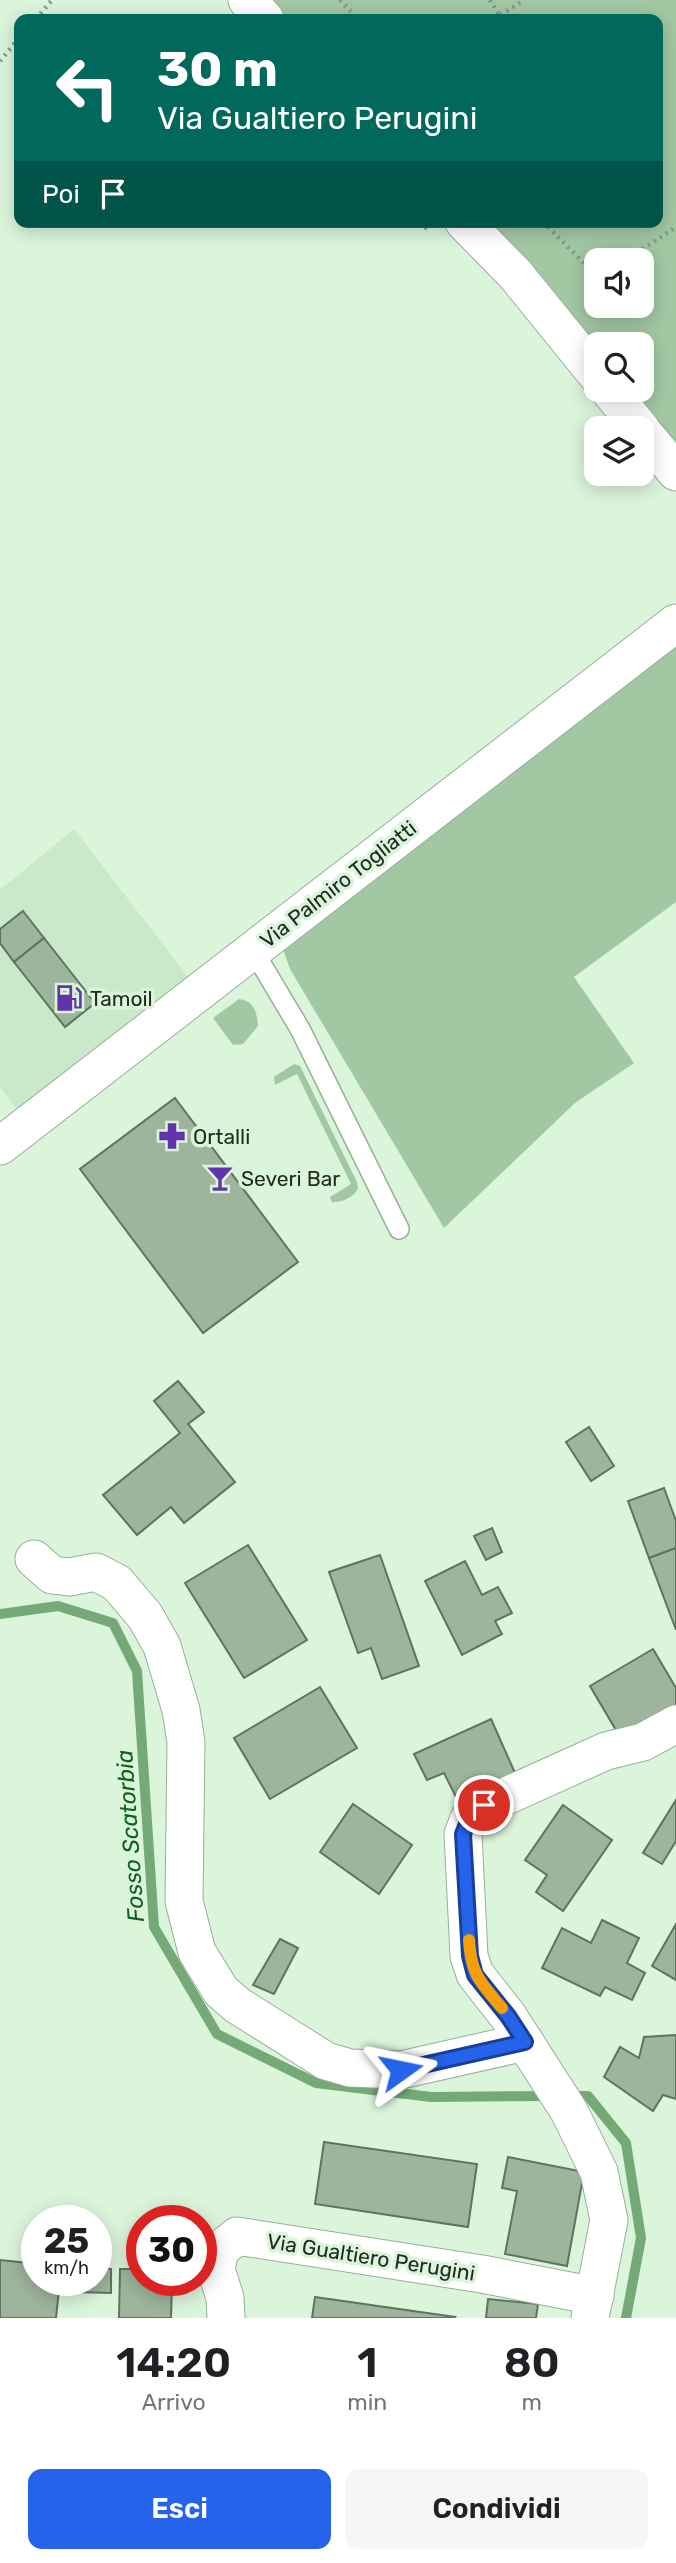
<!DOCTYPE html>
<html lang="it">
<head>
<meta charset="utf-8">
<style>
	:root { --surface:#fff; --page:#f6f6f6; --text:#202124; --muted:#757577; --accent:#2563eb }
	body { margin:0; font-family:Rubik,sans-serif; background:var(--page); color:var(--text); height:100vh; display:flex; flex-direction:column; font-size:26px; white-space:nowrap }
	* { box-sizing:border-box; margin:0 }
	p { font-size:23px; color:var(--muted) }
	.icon { flex:none; width:38px; height:38px; fill:none; stroke:currentColor; stroke-width:2; stroke-linecap:round; stroke-linejoin:round }
	.map { position:relative; height:2318px; overflow:hidden }
	.drawer { display:flex; flex-direction:column; background:var(--surface); flex:1 }
	.drawer>* { flex:none }
	.guide { position:absolute; left:14px; top:14px; width:649px; height:214px; border-radius:14px; box-shadow:0 4px 18px #0003; background:#00695c; color:#fff; overflow:hidden }
	.controls { position:absolute; left:584px; top:248px; display:grid; gap:14px }
	.controls a { display:grid; place-items:center; width:70px; height:70px; border-radius:14px; background:var(--surface); box-shadow:0 4px 18px #0003; font-size:35px }
	.speed { position:absolute; left:21px; top:2205px; display:flex; gap:14px; font-size:35px; font-weight:700; text-align:center }
	.speed>* { display:grid; place-content:center; width:91px; height:91px; border-radius:50%; background:var(--surface); box-shadow:0 4px 18px #0003; line-height:1 }
	.speed small { font-size:18px; font-weight:400 }
	.speed .limit { border:10px solid #d22; background:#fff; color:#111 }
	.pin { position:absolute; display:grid; place-items:center; width:60px; height:60px; color:#fff; margin:-30px; border:4px solid #fff; border-radius:50%; box-shadow:0 2px 7px #0007 }
	.me { position:absolute; width:77px; margin:-38px; rotate:78deg; stroke-linejoin:round; filter:drop-shadow(0 0 5px #0008) }
	.turn { display:flex; align-items:center; gap:24px; height:147px; padding:0 28px; font-size:32px }
	.turn .icon { width:91px; height:91px; stroke-width:2.5 }
	.turn b { display:block; font-size:49px; line-height:60px }
	.then { display:flex; align-items:center; height:66px; padding:0 28px; background:#0003; gap:14px; font-size:26px }
	.eta { display:flex; justify-content:space-evenly; align-items:center; height:119px; text-align:center }
	.eta b { font-size:42px; font-weight:600; line-height:49px }
	.cta { display:flex; gap:14px; margin-top:auto; padding:14px 28px }
	.cta a { flex:1; height:80px; border-radius:14px; background:var(--accent); color:#fff; font-size:28px; font-weight:600; line-height:80px; text-align:center }
	.cta a+a { background:var(--page); color:var(--text) }
	.map>svg:first-child { display:block }
	.built { fill:#c9e9ca }
	.green { fill:#a2c8a3; fill-rule:evenodd }
	.lines { fill:none; stroke-linecap:round; stroke-linejoin:round }
	.stream { stroke:#75aa77; stroke-width:10 }
	.building { fill:#9db59d; stroke:#5d745e; stroke-width:2 }
	.service-casing { stroke:#97b098; stroke-width:22 }
	.minor-casing { stroke:#97b098; stroke-width:39 }
	.path { stroke:#829482; stroke-width:4.5; stroke-dasharray:2 5; stroke-linecap:butt }
	.service { stroke:#fff; stroke-width:19 }
	.minor { stroke:#fff; stroke-width:37 }
	.route-casing { stroke:#184099; stroke-width:18 }
	.route { stroke:#2563eb; stroke-width:12 }
	.slow { stroke:#f59e0b; stroke-width:12 }
	.labels { text-anchor:middle; dominant-baseline:central; stroke-width:7; stroke-linejoin:round; paint-order:stroke }
	.street-label { font-size:21px; fill:#212a21; stroke:#dbf5db }
	.poi-label { font-size:21px; fill:#212a21; stroke:#dbf5db; text-anchor:start }
	.water-label { font-size:23px; font-style:italic; fill:#0f601f; stroke:#dbf5db }
</style>
</head>
<body>
<div class="map">
<svg width="676" height="2318" viewBox="0 0 676 2318">
	<rect width="100%" height="100%" fill="#dbf5db"/>
	<polygon class="built" points="74,829 199,991 27,1124 0,1087 0,890"/>
	<g class="green">
		<path d="M247 0H676V472L609 390H642V345H597V375L464 222H658V19H265ZM597 261H642V306H597Z"/>
		<polygon points="676,623 676,902 574,977 634,1063 575,1103 444,1228 290,969 277,932"/>
		<path d="M239 999C254 1001 257 1012 258 1026L243 1044 233 1045 213 1018Z"/>
		<path d="M294 1064 300 1066 357 1182 358 1189C353 1197 342 1203 332 1202L330 1197 351 1184 297 1074 275 1085 274 1077Z"/>
	</g>
	<g class="lines">
		<g class="stream">
			<polyline points="0,1614 58,1606 113,1623 137,1671 154,1927 217,2034 316,2083 431,2097 549,2096"/>
			<polyline points="568,2096 588,2096 626,2143 641,2238 626,2318"/>
		</g>
	</g>
	<g class="building">
		<polygon points="23,911 44,938 14,962 0,943 0,929"/>
		<polygon points="44,938 95,1003 65,1027 14,962"/>
		<polygon points="175,1098 298,1262 203,1333 80,1169"/>
		<polygon points="178,1381 204,1412 188,1424 235,1482 184,1523 171,1507 137,1535 103,1495 180,1433 154,1401"/>
		<polygon points="589,1427 614,1466 591,1481 566,1442"/>
		<polygon points="664,1488 676,1521 676,1548 649,1558 628,1501"/>
		<polygon points="492,1528 502,1552 486,1560 474,1536"/>
		<polygon points="248,1545 307,1640 244,1678 185,1583"/>
		<polygon points="676,1548 676,1630 649,1558"/>
		<polygon points="380,1555 419,1666 382,1679 371,1648 358,1653 329,1572"/>
		<polygon points="465,1561 482,1595 498,1587 512,1613 495,1621 502,1634 462,1655 425,1581"/>
		<polygon points="653,1649 676,1688 676,1710 623,1742 590,1686"/>
		<polygon points="320,1687 357,1748 270,1799 234,1738"/>
		<polygon points="491,1719 515,1773 457,1799 444,1773 427,1780 414,1754"/>
		<polygon points="676,1800 676,1841 662,1864 643,1853"/>
		<polygon points="353,1804 412,1845 379,1894 320,1852"/>
		<polygon points="563,1805 612,1840 563,1911 536,1892 547,1875 525,1860"/>
		<polygon points="602,1920 639,1938 627,1963 645,1973 632,2000 605,1987 600,1996 542,1968 562,1928 591,1943"/>
		<polygon points="676,1924 676,1980 652,1966"/>
		<polygon points="280,1939 298,1948 274,1994 253,1985"/>
		<polygon points="676,2035 676,2099 663,2095 653,2111 604,2077 620,2047 639,2058 644,2037"/>
		<polygon points="324,2142 477,2164 468,2227 315,2204"/>
		<polygon points="508,2157 584,2172 567,2266 505,2254 517,2191 502,2188"/>
		<polygon points="0,2260 37,2264 37,2280 60,2280 56,2318 0,2318"/>
		<polygon points="96,2269 111,2269 111,2293 76,2292 76,2280 96,2280"/>
		<polygon points="120,2269 142,2269 142,2280 172,2280 171,2318 119,2318"/>
		<polygon points="315,2297 455,2317 454,2318 312,2318"/>
		<polygon points="488,2299 538,2304 536,2318 486,2318"/>
	</g>
	<g class="lines">
		<defs>
			<polyline id="service" points="253,950 300,1029 399,1229"/>
			<g id="minor">
				<polyline points="247,0 265,19"/>
				<polyline points="464,222 515,274 597,375"/>
				<polyline points="609,390 641,429"/>
				<polyline points="642,431 676,472"/>
				<polyline points="0,1146 676,623"/>
				<polyline points="34,1559 52,1575 69,1577 96,1572 117,1583 145,1616 162,1646 181,1710 186,1742 184,1901 197,1952 221,1991 237,2005 326,2061 350,2068 401,2070 525,2042"/>
				<polyline points="226,2318 225,2298 216,2269 220,2250 237,2236 482,2274 595,2296"/>
				<polyline points="590,2318 609,2220 599,2172 569,2111 508,2016 475,1974 469,1956 463,1834 469,1819 484,1806 606,1751 643,1742 676,1724"/>
			</g>
		</defs>
		<use href="#service" class="service-casing"/>
		<use href="#minor" class="minor-casing"/>
		<g class="path">
			<polyline points="340,0 358,19"/>
			<polyline points="490,0 502,19"/>
			<polyline points="36,19 52,0"/>
			<polyline points="495,19 524,0"/>
			<polyline points="0,61 19,38"/>
			<polyline points="421,222 429,231"/>
			<polyline points="543,222 597,276"/>
			<polyline points="625,261 676,227"/>
		</g>
		<use href="#service" class="service"/>
		<use href="#minor" class="minor"/>
	</g>
	<g class="lines">
		<defs>
			<polyline id="route" points="401,2070 525,2042 508,2016 475,1975 470,1956 463,1834 469,1819 484,1805"/>
		</defs>
		<use href="#route" class="route-casing"/>
		<use href="#route" class="route"/>
		<path class="slow" d="M469 1940C471 1975 481 1983 502 2008"/>
	</g>
	<defs>
		<symbol id="fuel-bare" viewBox="-9 -9 18 18"><path d="M-5.5-6h7V0h2V4h1.3V-2.5L3-4.5l.8-.8L6-3V5H2.5V1h-1V6h-7ZM-4.2-4.7v3.2H.2V-4.7Z" fill="#6134ab" stroke="#dbf5db" stroke-width="2.5" paint-order="stroke"/></symbol>
		<symbol id="pharmacy-bare" viewBox="-9 -9 18 18"><path d="M-2-6h4v4h4v4h-4v4h-4v-4h-4v-4h4Z" fill="#6134ab" stroke="#dbf5db" stroke-width="2.5" paint-order="stroke"/></symbol>
		<symbol id="bar-bare" viewBox="-9 -9 18 18"><path d="M-6-5H6L.8 .8V4.5H3.5V6h-7V4.5H-.8V.8Z" fill="#6134ab" stroke="#dbf5db" stroke-width="2.5" paint-order="stroke"/></symbol>
	</defs>
	<g fill-rule="evenodd">
		<use href="#fuel-bare" x="50" y="979" width="38" height="38"/>
		<use href="#pharmacy-bare" x="153" y="1117" width="38" height="38"/>
		<use href="#bar-bare" x="201" y="1159" width="38" height="38"/>
	</g>
	<g class="labels">
		<g class="street-label">
			<text transform="translate(338 884) rotate(-38)">Via Palmiro Togliatti</text>
			<text transform="translate(371 2257) rotate(9)">Via Gualtiero Perugini</text>
		</g>
		<g class="poi-label">
			<text x="90" y="998">Tamoil</text>
			<text x="193" y="1136">Ortalli</text>
			<text x="241" y="1178">Severi Bar</text>
		</g>
		<g class="water-label">
			<text transform="translate(130 1836) rotate(-94)">Fosso Scatorbia</text>
		</g>
	</g>
</svg>
<div class="controls">
<a><svg class="icon" aria-label="sound" viewBox="0 0 24 24"><path d="M4 9h4l5-4v14l-5-4H4zM17 9q2 3 0 6"/></svg></a>
<a><svg class="icon" aria-label="search" viewBox="0 0 24 24"><circle cx="10" cy="10" r="6"/><path d="M15 15l6 6"/></svg></a>
<a><svg class="icon" aria-label="layers" viewBox="0 0 24 24"><path d="M12 4l9 5-9 5-9-5zM3 14l9 5 9-5"/></svg></a>
</div>
<div class="speed"><div>25<small>km/h</small></div><div class="limit">30</div></div>
<div class="pin" style="left:484px;top:1805px;background:#d93025"><svg class="icon" aria-label="arrive" viewBox="0 0 24 24"><path d="M6 21V4h12l-3 4 3 4H6"/></svg></div>
<svg class="me" style="left:401px;top:2070px" viewBox="-20 -20 40 40"><path d="M0-17L14 15 0 8-14 15z" fill="#2563eb" stroke="#fff" stroke-width="4"/></svg>
<div class="guide">
<div class="turn"><svg class="icon" aria-label="left" viewBox="0 0 24 24"><path d="M17 20v-9H6M10 6l-5 5 5 5"/></svg><div><b>30 m</b>Via Gualtiero Perugini</div></div>
<div class="then">Poi<svg class="icon" aria-label="arrive" viewBox="0 0 24 24"><path d="M6 21V4h12l-3 4 3 4H6"/></svg></div>
</div>
</div>
<section class="drawer">
<div class="eta">
<div><b>14:20</b><p>Arrivo</p></div>
<div><b>1</b><p>min</p></div>
<div><b>80</b><p>m</p></div>
</div>
<div class="cta"><a>Esci</a><a>Condividi</a></div>
</section>
</body>
</html>
